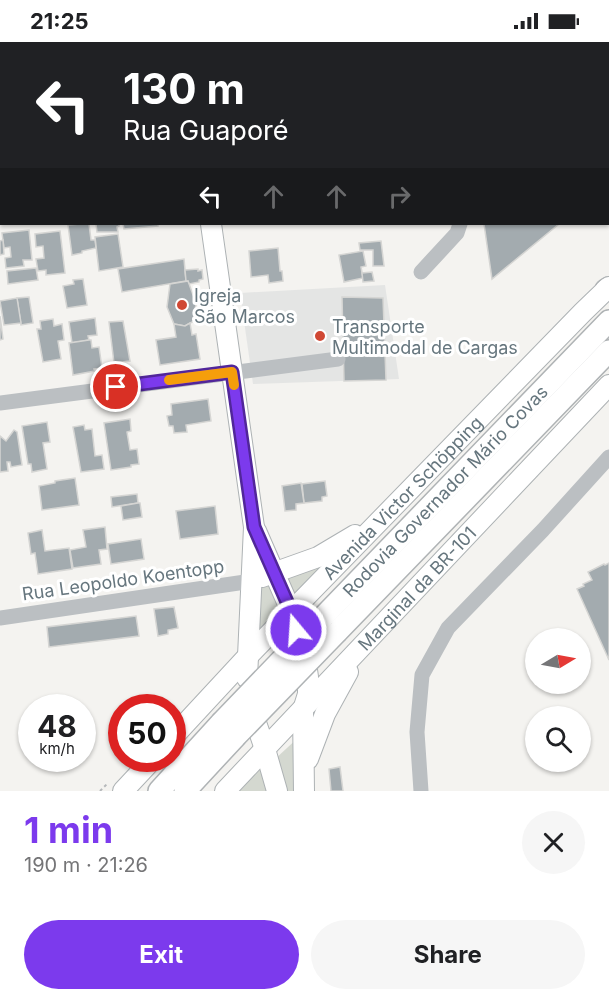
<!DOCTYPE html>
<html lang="en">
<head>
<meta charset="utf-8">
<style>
	:root { --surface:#fff; --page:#f6f6f6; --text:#202124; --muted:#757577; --accent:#7c3aed }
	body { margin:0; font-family:Inter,sans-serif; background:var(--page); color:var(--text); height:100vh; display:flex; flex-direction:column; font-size:22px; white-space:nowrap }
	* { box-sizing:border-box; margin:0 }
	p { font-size:20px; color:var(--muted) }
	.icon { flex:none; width:33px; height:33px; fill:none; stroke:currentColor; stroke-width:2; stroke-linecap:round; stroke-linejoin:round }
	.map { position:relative; height:749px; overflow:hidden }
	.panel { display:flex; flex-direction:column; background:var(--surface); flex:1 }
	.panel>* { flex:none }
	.banner { position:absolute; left:0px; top:0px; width:609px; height:183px; box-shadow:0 2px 4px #0004; background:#202124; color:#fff; overflow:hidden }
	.needle { width:39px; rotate:80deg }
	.buttons { position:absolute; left:525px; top:586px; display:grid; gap:12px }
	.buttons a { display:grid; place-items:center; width:66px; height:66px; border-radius:50%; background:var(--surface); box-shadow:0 2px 4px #0004; font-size:30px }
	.speed { position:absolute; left:18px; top:652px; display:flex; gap:12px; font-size:30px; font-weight:700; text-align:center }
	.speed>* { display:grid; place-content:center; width:78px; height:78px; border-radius:50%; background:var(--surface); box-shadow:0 2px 4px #0004; line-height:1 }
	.speed small { font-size:15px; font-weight:400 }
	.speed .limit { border:9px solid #d22; background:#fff; color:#111 }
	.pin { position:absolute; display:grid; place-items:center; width:51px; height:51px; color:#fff; margin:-26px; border:3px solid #fff; border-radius:50%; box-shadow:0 2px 6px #0007 }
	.me { position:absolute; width:66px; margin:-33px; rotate:342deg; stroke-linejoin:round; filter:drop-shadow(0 0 4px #0008) }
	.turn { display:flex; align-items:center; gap:21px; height:126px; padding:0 24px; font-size:27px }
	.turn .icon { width:78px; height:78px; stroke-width:2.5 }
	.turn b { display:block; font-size:42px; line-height:51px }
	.lanes { display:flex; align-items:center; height:57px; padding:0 24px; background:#0003; justify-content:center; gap:30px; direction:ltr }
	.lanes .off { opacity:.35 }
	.round { display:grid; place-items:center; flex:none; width:63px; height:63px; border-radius:32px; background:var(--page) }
	.overview { display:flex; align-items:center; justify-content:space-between; height:102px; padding:0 24px }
	h1 { font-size:36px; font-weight:700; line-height:45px; color:var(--accent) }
	.primary-button { display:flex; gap:12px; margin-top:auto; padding:12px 24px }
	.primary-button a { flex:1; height:69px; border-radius:36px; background:var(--accent); color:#fff; font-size:24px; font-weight:700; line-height:69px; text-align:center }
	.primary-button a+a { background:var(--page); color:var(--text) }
	.status { display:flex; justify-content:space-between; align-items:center; height:42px; padding:0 30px; background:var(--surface); direction:ltr }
	.status svg { height:16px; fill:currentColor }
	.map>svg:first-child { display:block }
	.built { fill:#e4e5e4 }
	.green { fill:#d4d8d0 }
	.building { fill:#a3abaf; stroke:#d5d5d3; stroke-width:1.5 }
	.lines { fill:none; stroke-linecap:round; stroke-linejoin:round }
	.major-casing { stroke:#adb2b4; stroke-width:22 }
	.highway-casing { stroke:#afb3b5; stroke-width:24 }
	.path { stroke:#b5b8ba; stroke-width:2; stroke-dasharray:3 3; stroke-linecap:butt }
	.minor { stroke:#bbbfc2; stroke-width:15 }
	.major { stroke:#fff; stroke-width:20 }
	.highway { stroke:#fff; stroke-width:21 }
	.highway-bridge-casing { stroke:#afb3b5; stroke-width:24; stroke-linecap:butt }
	.highway-bridge { stroke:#fff; stroke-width:21 }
	.route-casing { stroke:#51269a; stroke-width:15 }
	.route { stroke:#7c3aed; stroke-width:10 }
	.slow { stroke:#f59e0b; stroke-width:10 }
	.poi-dot { fill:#d04834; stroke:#fff; stroke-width:2 }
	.labels { text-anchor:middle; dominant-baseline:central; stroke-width:6; stroke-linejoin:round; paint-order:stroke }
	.poi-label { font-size:18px; fill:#66767e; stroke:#fff; text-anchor:start }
	.street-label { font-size:18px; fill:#66767e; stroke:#fff }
</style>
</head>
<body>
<div class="status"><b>21:25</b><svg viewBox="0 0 49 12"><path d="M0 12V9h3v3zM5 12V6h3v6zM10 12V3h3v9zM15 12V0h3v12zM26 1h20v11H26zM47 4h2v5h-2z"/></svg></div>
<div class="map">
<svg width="609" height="749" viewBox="0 0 609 749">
	<rect width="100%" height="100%" fill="#f4f3f0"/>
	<g class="built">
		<polygon points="0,16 1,16 2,155 0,155"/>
		<polygon points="385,243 399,337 253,342 240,251"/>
	</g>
	<g class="green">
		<polygon points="336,514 290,561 280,533"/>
		<polygon points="269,541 282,569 253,599 254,545"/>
		<polygon points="300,694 295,749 283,749 274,718"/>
		<polygon points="263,722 273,749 232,749"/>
	</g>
	<g class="building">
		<polygon points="294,0 439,0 440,2 295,2"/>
		<rect x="461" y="0" width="84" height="2"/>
		<polygon points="0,99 2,99 2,123 0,124"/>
		<polygon points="80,182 89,182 91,198 95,198 96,206 82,209 82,211 72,213 68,183"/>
		<polygon points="96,182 119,182 119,184 117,185 118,190 97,190"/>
		<polygon points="123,182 158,182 158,184 124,187"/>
		<polygon points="484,182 559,182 492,237"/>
		<polygon points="29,188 32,218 23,218 24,224 6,226 5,216 11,215 10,205 4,206 2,191"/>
		<polygon points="60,189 65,231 46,233 46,228 38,229 36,217 44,216 43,204 36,205 35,192"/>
		<polygon points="118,192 123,225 99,229 95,195"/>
		<polygon points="3,198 4,212 0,213 0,199"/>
		<polygon points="381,199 384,224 373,224 373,208 360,208 359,201"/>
		<polygon points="278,206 280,229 282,229 283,239 269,241 268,233 251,235 249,209"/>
		<polygon points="363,209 366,224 361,225 363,236 344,240 339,213"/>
		<polygon points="184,217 186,239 122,250 118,227"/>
		<polygon points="36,226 38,238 8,242 7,229"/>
		<polygon points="198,227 198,229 202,228 203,237 199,238 199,240 189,242 188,239 186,239 185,228"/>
		<polygon points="372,230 374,239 363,240 362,231"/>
		<polygon points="83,237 87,263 67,266 63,244 74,242 73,238"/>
		<polygon points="188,239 196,261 194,279 185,284 174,282 167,265 170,242"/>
		<polygon points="29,255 33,281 21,283 17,256"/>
		<polygon points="342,255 383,256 386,338 344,339"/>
		<polygon points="17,256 21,281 4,283 0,259"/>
		<polygon points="0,274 3,297 0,298"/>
		<polygon points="95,276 97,293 88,294 89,298 72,301 69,280"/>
		<polygon points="53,277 54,284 62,282 64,298 58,299 61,317 43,320 37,287 41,287 40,279"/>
		<polygon points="123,279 130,319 114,321 109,280"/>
		<polygon points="190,281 192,293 196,292 200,317 160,323 156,298 176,295 174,282 185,284"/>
		<polygon points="89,298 91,298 92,306 99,305 102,326 94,327 95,329 73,333 69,301"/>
		<polygon points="208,357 211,379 186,383 187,390 174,391 173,384 169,384 167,374 172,373 171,362"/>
		<polygon points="130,377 131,389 127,390 130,408 137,407 139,422 131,423 131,425 111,428 104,381"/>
		<polygon points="47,380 50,400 43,401 47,427 32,430 31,422 28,422 22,384"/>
		<polygon points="84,383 85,388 92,387 95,414 102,413 104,427 81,430 73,385"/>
		<polygon points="14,388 17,390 22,423 11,425 10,420 7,420 8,429 0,430 0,394 6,399"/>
		<polygon points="75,436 79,463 42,468 39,444 55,441 55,439"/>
		<polygon points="325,439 327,454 322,455 322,459 304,461 302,442"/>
		<polygon points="301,441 304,461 296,462 296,468 285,469 282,444"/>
		<polygon points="137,452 138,461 112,465 111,455"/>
		<polygon points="138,461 140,461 142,475 123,478 121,464"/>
		<polygon points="215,464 218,492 180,497 176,469"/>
		<polygon points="105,485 107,507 99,508 101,522 73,526 70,508 86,505 83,488"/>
		<polygon points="42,488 45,509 69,506 72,527 38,532 35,511 31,512 28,491"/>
		<polygon points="141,497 144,517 111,522 108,502"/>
		<polygon points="609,521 609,618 577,547 584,544 583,542 592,538 588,530 604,522 605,523"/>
		<polygon points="174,565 178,586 168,588 168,592 158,594 154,567"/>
		<polygon points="136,574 139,594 49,605 47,585"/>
		<polygon points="340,725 343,749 331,749 329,727"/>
	</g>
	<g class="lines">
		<defs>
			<g id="major">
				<polyline points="186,0 186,2"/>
				<polyline points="211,182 254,485 247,636"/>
				<polyline points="256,489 291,569 306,621 308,635 308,652 303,668 304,749"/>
				<polyline points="262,535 318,515 355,493"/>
				<polyline points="250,663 265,707 277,749"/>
				<path id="s1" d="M172 696 248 614 583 270 609 245"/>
				<polyline points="308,717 325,672 348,630"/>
				<polyline points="123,749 153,717"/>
				<path id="s2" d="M225 749 609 343"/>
			</g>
			<g id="highway">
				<polyline points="606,248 609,246"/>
				<path id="s3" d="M324 574 609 279"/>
				<polyline points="337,590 609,309"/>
				<polyline points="159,749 221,681"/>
				<polyline points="185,749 235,695"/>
			</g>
		</defs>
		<use href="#major" class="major-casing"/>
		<use href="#highway" class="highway-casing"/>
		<polyline class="path" points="100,749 108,741"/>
		<g class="minor">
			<polyline points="450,0 450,2"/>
			<polyline points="0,168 2,168"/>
			<polyline points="421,230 457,191 460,182"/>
			<polyline points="0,361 338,317"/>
			<polyline points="0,576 252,539"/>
			<polyline points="421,749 417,690 422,633 448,586 543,488 609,415"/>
		</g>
		<use href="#major" class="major"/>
		<use href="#highway" class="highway"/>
		<defs>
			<g id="highway-bridge">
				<polyline points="221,681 324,574"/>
				<polyline points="235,695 337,590"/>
			</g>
		</defs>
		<use href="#highway-bridge" class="highway-bridge-casing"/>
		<use href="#highway-bridge" class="highway-bridge"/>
	</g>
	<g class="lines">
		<defs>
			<polyline id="route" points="116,345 232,330 254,485 291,569 296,588"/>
		</defs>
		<use href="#route" class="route-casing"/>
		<use href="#route" class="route"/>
		<polyline class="slow" points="169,338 232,330 234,343"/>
	</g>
	<g class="poi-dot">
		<circle cx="182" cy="263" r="6"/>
		<circle cx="320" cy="294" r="6"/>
	</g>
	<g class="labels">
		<g class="poi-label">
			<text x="194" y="253">Igreja<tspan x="194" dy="21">São Marcos</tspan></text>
			<text x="332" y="284">Transporte<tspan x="332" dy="21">Multimodal de Cargas</tspan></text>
		</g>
		<g class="street-label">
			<text stroke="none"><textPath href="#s3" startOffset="174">Rodovia Governador Mário Covas</textPath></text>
			<text stroke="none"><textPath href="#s1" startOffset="333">Avenida Victor Schöpping</textPath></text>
			<text transform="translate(123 538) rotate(-8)">Rua Leopoldo Koentopp</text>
			<text stroke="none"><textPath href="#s2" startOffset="279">Marginal da BR-101</textPath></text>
		</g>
	</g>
</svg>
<div class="buttons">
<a><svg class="needle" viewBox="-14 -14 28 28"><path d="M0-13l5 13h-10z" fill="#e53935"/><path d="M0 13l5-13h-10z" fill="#757577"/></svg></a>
<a><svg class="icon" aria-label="search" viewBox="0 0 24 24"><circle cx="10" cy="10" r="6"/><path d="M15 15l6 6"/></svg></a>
</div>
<div class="speed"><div>48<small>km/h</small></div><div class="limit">50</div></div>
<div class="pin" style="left:116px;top:345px;background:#d93025"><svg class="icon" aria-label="arrive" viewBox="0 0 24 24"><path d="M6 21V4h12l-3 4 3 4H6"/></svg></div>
<svg class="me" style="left:296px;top:588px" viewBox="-20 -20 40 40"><circle r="17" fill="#7c3aed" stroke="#fff" stroke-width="3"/><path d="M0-11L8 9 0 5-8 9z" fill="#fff"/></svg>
<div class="banner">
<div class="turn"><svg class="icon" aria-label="left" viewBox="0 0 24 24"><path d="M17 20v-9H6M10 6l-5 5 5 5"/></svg><div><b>130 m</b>Rua Guaporé</div></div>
<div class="lanes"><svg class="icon" aria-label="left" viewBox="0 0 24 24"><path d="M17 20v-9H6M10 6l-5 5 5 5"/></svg><svg class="icon off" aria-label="ahead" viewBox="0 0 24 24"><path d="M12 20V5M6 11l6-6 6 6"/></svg><svg class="icon off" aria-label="ahead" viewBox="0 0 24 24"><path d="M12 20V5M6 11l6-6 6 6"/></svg><svg class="icon off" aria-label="right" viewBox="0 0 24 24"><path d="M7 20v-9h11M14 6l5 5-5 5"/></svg></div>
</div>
</div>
<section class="panel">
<div class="overview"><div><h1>1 min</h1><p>190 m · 21:26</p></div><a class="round"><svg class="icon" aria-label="close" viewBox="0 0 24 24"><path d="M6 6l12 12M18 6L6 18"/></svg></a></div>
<div class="primary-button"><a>Exit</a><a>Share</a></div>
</section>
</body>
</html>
